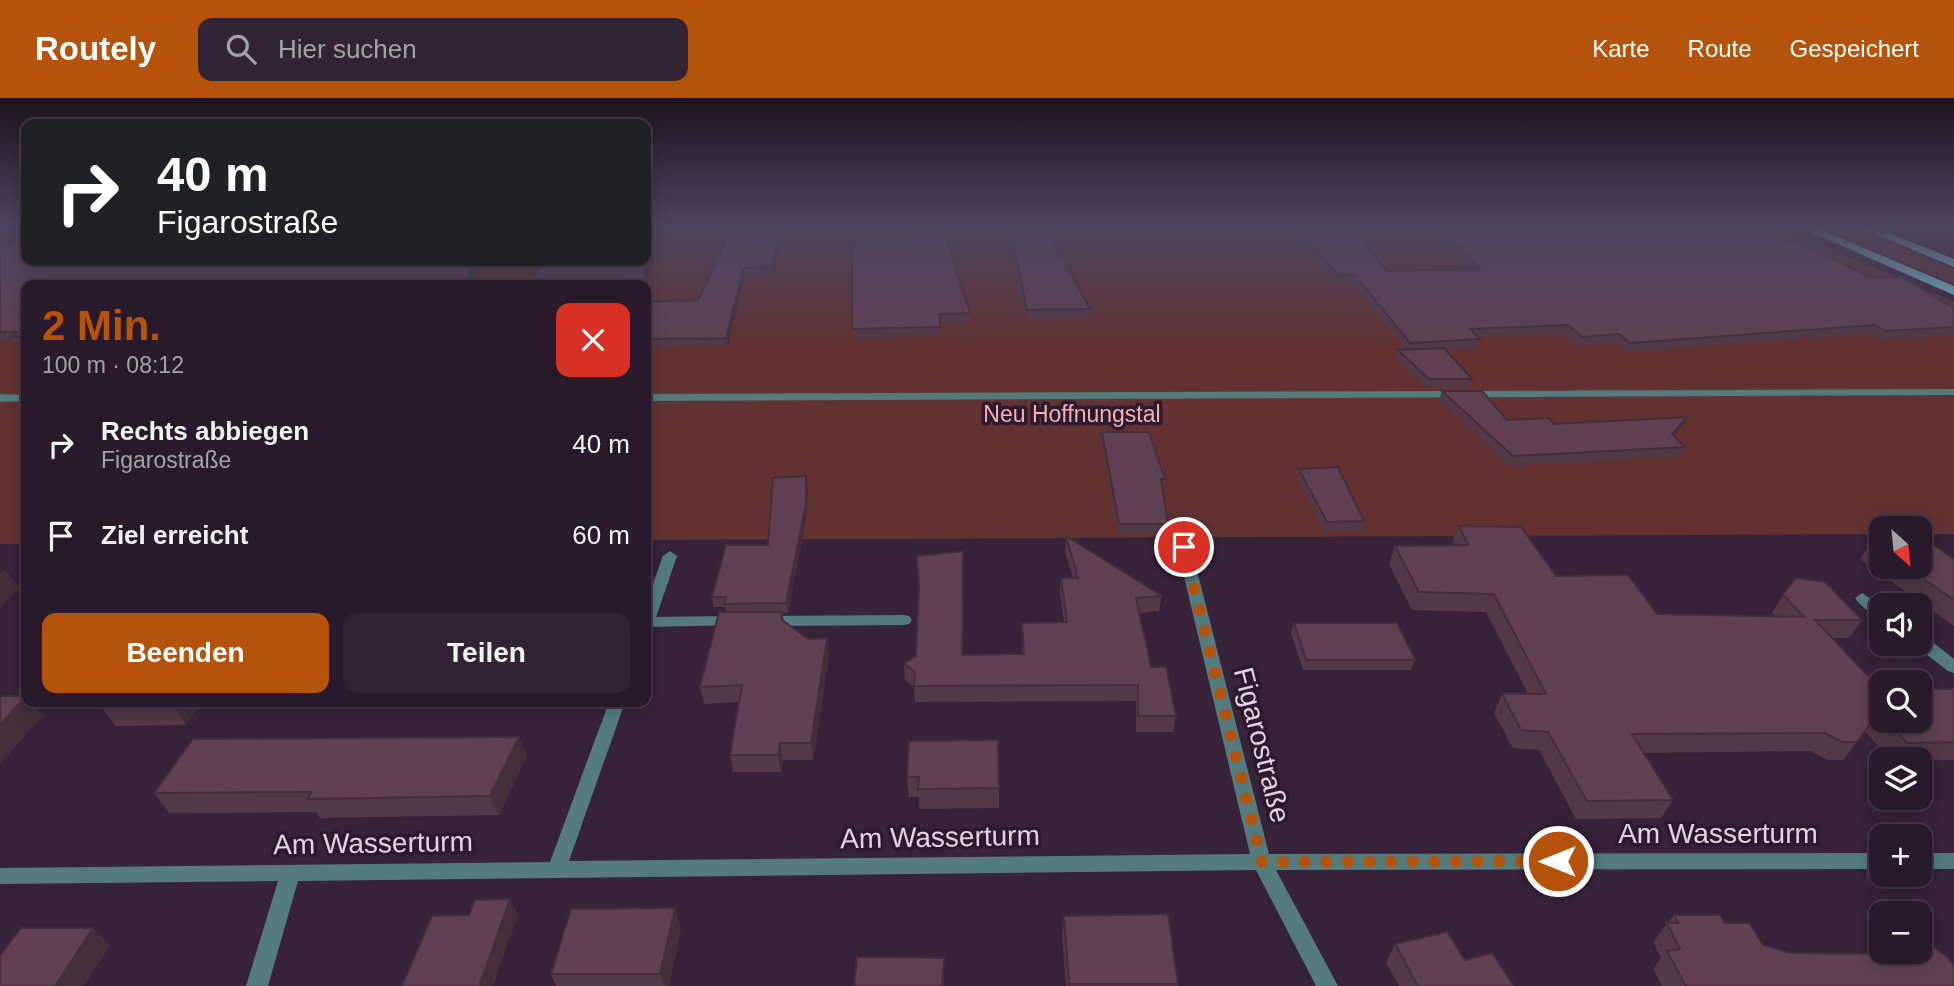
<!DOCTYPE html>
<html lang="de">
<head>
<meta charset="utf-8">
<style>
	:root { --surface:#291a2b; --page:#312333; --text:#f1f3f6; --muted:#a5a1a9; --line:#453847; --accent:#b45309 }
	body { margin:0; font-family:Arial,sans-serif; background:var(--page); color:var(--text); height:100vh; display:flex; flex-direction:column; font-size:26px; white-space:nowrap }
	* { box-sizing:border-box; margin:0 }
	p { font-size:23px; color:var(--muted) }
	.icon { flex:none; width:38px; height:38px; fill:none; stroke:currentColor; stroke-width:2; stroke-linecap:round; stroke-linejoin:round }
	.map { position:relative; flex:1; overflow:hidden }
	.side { position:absolute; left:21px; top:182px; width:630px; height:427px; display:flex; flex-direction:column; background:var(--surface); border-radius:14px; box-shadow:0 4px 18px #0003,0 0 0 2px var(--line) }
	.side>* { flex:none }
	.hud { position:absolute; left:21px; top:21px; width:630px; height:147px; border-radius:14px; box-shadow:0 4px 18px #0003,0 0 0 2px var(--line); background:#202124; color:#fff; overflow:hidden }
	.needle { width:46px; rotate:153deg }
	.fabs { position:absolute; left:1869px; top:418px; display:grid; gap:14px }
	.fabs a { display:grid; place-items:center; width:63px; height:63px; border-radius:14px; background:var(--surface); box-shadow:0 4px 18px #0003,0 0 0 2px var(--line); font-size:35px }
	.pin { position:absolute; display:grid; place-items:center; width:60px; height:60px; color:#fff; margin:-30px; border:4px solid #fff; border-radius:50%; box-shadow:0 2px 7px #0007 }
	.me { position:absolute; width:77px; margin:-38px; rotate:270deg; stroke-linejoin:round; filter:drop-shadow(0 0 5px #0008) }
	.turn { display:flex; align-items:center; gap:24px; height:147px; padding:0 21px; font-size:32px }
	.turn .icon { width:91px; height:91px; stroke-width:2.5 }
	.turn b { display:block; font-size:49px; line-height:60px }
	.round { display:grid; place-items:center; flex:none; width:74px; height:74px; border-radius:14px; background:var(--page) }
	.overview { display:flex; align-items:center; justify-content:space-between; height:119px; padding:0 21px }
	h1 { font-size:42px; font-weight:700; line-height:52px; color:var(--accent) }
	.cta { display:flex; gap:14px; margin-top:auto; padding:14px 21px }
	.cta a { flex:1; height:80px; border-radius:14px; background:var(--accent); color:#fff; font-size:28px; font-weight:700; line-height:80px; text-align:center }
	.cta a+a { background:var(--page); color:var(--text) }
	ul { padding:0; list-style:none }
	li { display:flex; align-items:center; gap:21px; height:91px; padding:0 21px }
	li div { flex:1 }
	li b { display:block; font-size:26px }
	li em { font-style:normal }
	header { display:flex; align-items:center; gap:42px; box-sizing:border-box; height:98px; padding:0 35px; background:var(--accent); color:#fff }
	header strong { font-size:33px }
	nav { display:flex; gap:38px; margin-inline-start:auto; font-size:24px }
	.search { width:490px; height:63px; background:var(--page); display:flex; align-items:center; gap:18px; box-sizing:border-box; padding:0 24px; border-radius:14px; color:var(--muted); font-size:26px }
	.map>svg:first-child { display:block }
	.green { fill:#613230 }
	.lines { fill:none; stroke-linecap:round; stroke-linejoin:round }
	.lane { fill:#547c7f; fill-rule:evenodd }
	.street { fill:#547c7f; fill-rule:evenodd }
	.primary { fill:#76ccd5; fill-rule:evenodd }
	.wall { fill:#533847 }
	.shaded-wall { fill:#432e3a }
	.building { fill:#604153; stroke:#432e3a; stroke-width:2 }
	.route { stroke:#b45309; stroke-width:12; stroke-dasharray:0 21.6 }
	.labels { text-anchor:middle; dominant-baseline:central; stroke-width:7; stroke-linejoin:round; paint-order:stroke }
	.park-label { font-size:23px; fill:#f2b1ac; stroke:#2d192f }
	.near-street-label { font-size:28px; fill:#e1d3e2; stroke:#2d192f }
</style>
</head>
<body>
<header>
<strong>Routely</strong>
<div class="search"><svg class="icon" aria-label="search" viewBox="0 0 24 24"><circle cx="10" cy="10" r="6"/><path d="M15 15l6 6"/></svg>Hier suchen</div>
<nav><a>Karte</a><a>Route</a><a>Gespeichert</a></nav>
</header>
<div class="map">
<svg width="1954" height="888" viewBox="0 0 1954 888">
	<rect width="100%" height="100%" fill="#372239"/>
	<g class="green">
		<polygon points="0,129 26,129 26,163 646,163 646,129 1779,129 1954,204 1954,436 1920,436 1920,430 1881,430 1881,436 646,442 646,187 26,187 26,446 0,446"/>
		<polygon points="1817,129 1851,129 1954,171 1954,186"/>
	</g>
	<g class="lines">
		<g class="lane">
			<polygon points="1954,291 1954,297 646,303 646,296"/>
			<polygon points="0,296 26,297 26,303 0,304"/>
			<polygon points="904,517 909,518 912,522 909,526 904,527 766,528 761,527 758,523 761,519 766,518"/>
			<polygon points="736,518 741,519 744,523 741,527 646,529 646,519"/>
		</g>
		<g class="street">
			<polygon points="1184,445 1191,449 1269,756 1881,755 1881,771 1276,772 1338,888 1316,888 1256,772 298,783 268,888 246,888 278,783 0,786 0,770 550,764 609,604 625,604 569,763 1250,756 1177,449"/>
			<polygon points="670,453 677,458 654,525 651,529 646,530 646,505 663,458"/>
			<path d="M1862 495 1882 508 1881 519C1872 517 1860 508 1855 500Z"/>
			<polygon points="1920,538 1926,539 1954,561 1954,575 1948,573 1914,547 1920,546"/>
			<rect x="1920" y="755" width="34" height="16"/>
		</g>
		<g class="primary">
			<polygon points="1799,129 1814,129 1954,188 1954,197"/>
			<polygon points="1858,129 1873,129 1954,161 1954,169"/>
		</g>
	</g>
	<g class="wall">
		<polygon points="785,129 773,176 745,178 728,248 646,249 646,204 698,202"/>
		<polygon points="1009,129 1045,129 1090,211 1089,219 1027,221"/>
		<polygon points="1285,129 1352,129 1387,173 1470,172 1432,129 1752,129 1788,145 1869,179 1954,210 1954,237 1880,241 1870,235 1626,254 1615,245 1579,248 1564,235 1478,239 1480,241 1477,250 1446,252 1472,281 1469,290 1427,290 1396,261 1398,252 1406,252 1353,185 1336,185"/>
		<polygon points="852,143 970,215 970,224 940,225 940,237 853,240"/>
		<polygon points="0,144 26,163 482,163 471,187 26,187 26,247 18,248 15,243 0,243"/>
		<polygon points="1442,293 1507,322 1554,326 1682,328 1674,338 1685,349 1680,358 1509,368 1439,302"/>
		<polygon points="1102,334 1165,381 1163,390 1162,390 1168,426 1166,436 1118,436 1102,344"/>
		<polygon points="1299,371 1364,423 1362,433 1324,434 1297,381"/>
		<polygon points="808,388 807,416 788,515 783,515 784,523 829,557 813,662 783,662 781,674 733,674 730,657 739,604 704,606 700,589 726,514 725,509 714,509 712,499 768,447"/>
		<polygon points="1459,428 1556,478 1657,516 1775,519 1772,515 1783,497 1862,522 1849,540 1832,540 1880,591 1881,591 1881,623 1920,623 1954,591 1954,662 1890,662 1865,633 1843,662 1828,662 1811,653 1643,655 1673,702 1661,720 1576,721 1539,652 1513,650 1494,615 1502,596 1528,596 1486,514 1412,512 1389,466 1395,448 1453,447 1452,445"/>
		<polygon points="1066,438 1162,498 1159,513 1139,515 1151,569 1176,618 1173,634 1136,634 1136,603 915,604 914,589 905,582 904,566 962,557 1022,556 1022,525 1064,524 1060,496 1061,480 1073,480 1065,453"/>
		<polygon points="1881,443 1881,469 1920,469 1954,461 1954,528 1860,461 1871,445"/>
		<polygon points="1294,525 1415,562 1411,572 1303,572 1291,535"/>
		<polygon points="202,604 186,627 116,628 101,609"/>
		<polygon points="519,639 527,658 499,717 320,720 316,714 169,715 154,695"/>
		<polygon points="909,643 999,690 999,710 919,711 919,699 909,699 907,679"/>
		<polygon points="1674,817 1725,825 1763,847 1790,855 1886,856 1889,854 1920,854 1954,888 1662,888 1653,871 1661,860 1653,844"/>
		<polygon points="1064,818 1178,886 1178,888 1066,888 1062,838"/>
		<polygon points="681,830 669,888 556,888 551,876"/>
		<polygon points="1395,846 1465,862 1514,888 1399,888 1386,865"/>
	</g>
	<g class="shaded-wall">
		<polygon points="658,129 662,129 646,189 646,187 642,187"/>
		<polygon points="782,129 785,129 773,176 772,168"/>
		<polygon points="476,163 482,163 471,187 465,187"/>
		<polygon points="744,170 745,178 728,248 726,240"/>
		<polygon points="1687,319 1682,328 1668,345 1672,336"/>
		<polygon points="806,378 808,388 807,416 788,515 786,505"/>
		<polygon points="5,471 20,490 0,510 0,476"/>
		<polygon points="827,540 829,557 813,662 811,645"/>
		<polygon points="26,599 26,604 32,604 43,618 0,666 0,627"/>
		<polygon points="175,604 202,604 186,627 173,607"/>
		<polygon points="519,639 527,658 499,717 490,698"/>
		<polygon points="780,645 783,662 781,674 778,657"/>
		<polygon points="510,801 518,817 493,888 479,888"/>
		<polygon points="675,810 681,830 669,888 665,888 660,876"/>
		<polygon points="93,830 110,848 84,888 55,888"/>
		<polygon points="944,860 944,888 942,888"/>
	</g>
	<g class="building">
		<polygon points="646,129 658,129 642,187 527,187 545,163 646,163"/>
		<polygon points="732,129 782,129 772,168 744,170 726,240 646,241 646,204 698,202"/>
		<polygon points="909,129 943,129 970,215 940,216 940,229 852,231 852,143 909,142"/>
		<polygon points="1010,129 1045,129 1090,211 1027,212"/>
		<polygon points="1293,129 1352,129 1387,173 1480,171 1441,129 1752,129 1788,145 1799,144 1869,179 1902,179 1954,210 1954,229 1885,233 1875,227 1630,245 1619,236 1582,239 1568,227 1470,231 1480,241 1410,245 1355,177 1338,177"/>
		<polygon points="0,144 26,144 26,163 476,163 465,187 26,187 26,238 12,239 18,234 0,234"/>
		<polygon points="1444,250 1472,281 1429,281 1398,252"/>
		<polygon points="1442,293 1482,293 1507,322 1549,320 1554,326 1687,319 1672,336 1685,349 1513,358"/>
		<polygon points="1102,334 1149,334 1165,381 1161,381 1168,426 1119,426"/>
		<polygon points="1338,369 1364,423 1327,424 1299,371"/>
		<polygon points="806,378 806,406 786,505 724,506 726,499 712,499 726,447 768,447 773,380"/>
		<polygon points="1459,428 1521,429 1556,478 1628,477 1657,516 1804,519 1783,497 1796,480 1825,484 1862,522 1815,522 1880,591 1881,591 1881,616 1879,614 1857,644 1842,644 1825,635 1632,636 1673,702 1587,703 1548,634 1521,632 1502,596 1546,596 1494,496 1419,494 1395,448 1468,447"/>
		<polygon points="1066,438 1162,498 1136,500 1151,569 1166,569 1176,618 1138,618 1138,587 914,588 915,574 904,566 916,558 919,490 917,458 963,453 962,557 1024,556 1022,525 1067,524 1061,480 1078,480"/>
		<polygon points="1920,438 1954,461 1954,502 1906,469 1920,469"/>
		<polygon points="1881,443 1881,452 1871,445"/>
		<polygon points="719,514 782,514 781,521 808,541 827,540 811,645 780,645 778,657 730,657 742,587 700,589"/>
		<polygon points="1294,525 1397,525 1415,562 1306,562"/>
		<polygon points="1920,591 1954,591 1954,644 1907,645 1887,623 1920,623"/>
		<polygon points="0,598 26,598 0,627"/>
		<polygon points="105,604 175,604 173,607 101,609"/>
		<polygon points="519,639 490,698 308,701 311,694 154,695 193,641"/>
		<polygon points="998,642 999,690 918,691 919,679 907,679 909,643"/>
		<polygon points="510,801 479,888 402,888 432,818 469,817 475,802"/>
		<polygon points="675,810 660,876 551,876 571,811"/>
		<polygon points="1168,816 1178,886 1069,886 1064,818"/>
		<polygon points="1674,817 1720,817 1725,825 1749,825 1763,847 1790,855 1902,856 1901,854 1920,854 1920,842 1923,842 1946,858 1954,868 1954,888 1686,888 1667,853 1680,851 1667,825 1679,825"/>
		<polygon points="21,830 93,830 55,888 0,888 0,858"/>
		<polygon points="1447,834 1465,862 1492,855 1514,888 1418,888 1395,846"/>
		<polygon points="857,859 944,860 942,888 854,888"/>
	</g>
	<linearGradient id="sky" x2="0" y2="1"><stop stop-color="#1e131f"/><stop offset="0.51" stop-color="#4d445f"/><stop offset="1" stop-color="#4d445f" stop-opacity="0"/></linearGradient>
	<rect width="1954" height="253" fill="url(#sky)"/>
	<g class="lines">
		<polyline class="route" points="1184,449 1262,764 1558,763"/>
	</g>
	<g class="labels">
		<g class="park-label">
			<text x="1072" y="316">Neu Hoffnungstal</text>
		</g>
		<g class="near-street-label">
			<text transform="translate(1262 647) rotate(76)">Figarostraße</text>
			<text x="1718" y="735">Am Wasserturm</text>
			<text transform="translate(940 739) rotate(-1)">Am Wasserturm</text>
			<text transform="translate(373 745) rotate(-1)">Am Wasserturm</text>
		</g>
	</g>
</svg>
<div class="fabs">
<a><svg class="needle" viewBox="-14 -14 28 28"><path d="M0-13l5 13h-10z" fill="#e53935"/><path d="M0 13l5-13h-10z" fill="#a5a1a9"/></svg></a>
<a><svg class="icon" aria-label="sound" viewBox="0 0 24 24"><path d="M4 9h4l5-4v14l-5-4H4zM17 9q2 3 0 6"/></svg></a>
<a><svg class="icon" aria-label="search" viewBox="0 0 24 24"><circle cx="10" cy="10" r="6"/><path d="M15 15l6 6"/></svg></a>
<a><svg class="icon" aria-label="layers" viewBox="0 0 24 24"><path d="M12 4l9 5-9 5-9-5zM3 14l9 5 9-5"/></svg></a>
<a>+</a>
<a>−</a>
</div>
<div class="pin" style="left:1184px;top:449px;background:#d93025"><svg class="icon" aria-label="arrive" viewBox="0 0 24 24"><path d="M6 21V4h12l-3 4 3 4H6"/></svg></div>
<svg class="me" style="left:1558px;top:763px" viewBox="-20 -20 40 40"><circle r="17" fill="#b45309" stroke="#fff" stroke-width="3"/><path d="M0-11L8 9 0 5-8 9z" fill="#fff"/></svg>
<div class="hud">
<div class="turn"><svg class="icon" aria-label="right" viewBox="0 0 24 24"><path d="M7 20v-9h11M14 6l5 5-5 5"/></svg><div><b>40 m</b>Figarostraße</div></div>
</div>
<section class="side">
<div class="overview"><div><h1>2 Min.</h1><p>100 m · 08:12</p></div><a class="round" style="background:#d93025;color:#fff"><svg class="icon" aria-label="close" viewBox="0 0 24 24"><path d="M6 6l12 12M18 6L6 18"/></svg></a></div>
<ul>
<li><svg class="icon" aria-label="right" viewBox="0 0 24 24"><path d="M7 20v-9h11M14 6l5 5-5 5"/></svg><div><b>Rechts abbiegen</b><p>Figarostraße</p></div><em>40 m</em></li>
<li><svg class="icon" aria-label="arrive" viewBox="0 0 24 24"><path d="M6 21V4h12l-3 4 3 4H6"/></svg><div><b>Ziel erreicht</b></div><em>60 m</em></li>
</ul>
<div class="cta"><a>Beenden</a><a>Teilen</a></div>
</section>
</div>
</body>
</html>
